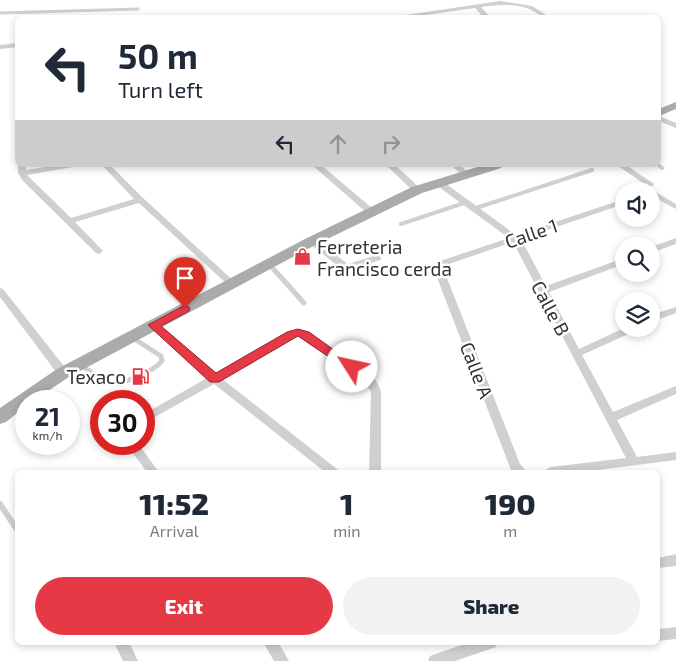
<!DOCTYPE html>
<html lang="en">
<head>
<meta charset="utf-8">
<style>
	:root { --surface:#fff; --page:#f2f2f3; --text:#1f2937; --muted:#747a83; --accent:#e63946 }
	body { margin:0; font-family:"Exo 2",sans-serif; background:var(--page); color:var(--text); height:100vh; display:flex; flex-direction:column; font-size:19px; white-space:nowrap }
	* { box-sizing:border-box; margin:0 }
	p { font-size:16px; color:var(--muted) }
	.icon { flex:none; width:28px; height:28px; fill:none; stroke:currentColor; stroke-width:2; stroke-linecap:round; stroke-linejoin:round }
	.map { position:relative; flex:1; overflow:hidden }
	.drawer { position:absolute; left:15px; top:470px; width:645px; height:175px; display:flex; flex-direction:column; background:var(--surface); border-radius:8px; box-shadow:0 2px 8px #0003 }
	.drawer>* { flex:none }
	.hud { position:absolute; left:15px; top:15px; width:646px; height:152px; border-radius:8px; box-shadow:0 2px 8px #0003; background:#fff; color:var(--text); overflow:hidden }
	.buttons { position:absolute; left:615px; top:182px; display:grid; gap:10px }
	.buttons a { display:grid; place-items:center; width:45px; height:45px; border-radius:50%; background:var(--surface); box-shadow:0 2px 8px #0003; font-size:25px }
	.speed { position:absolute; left:15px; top:390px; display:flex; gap:10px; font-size:25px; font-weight:700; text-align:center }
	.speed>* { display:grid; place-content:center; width:65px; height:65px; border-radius:50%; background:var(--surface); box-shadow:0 2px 8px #0003; line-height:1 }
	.speed small { font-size:12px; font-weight:400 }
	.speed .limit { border:8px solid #d22; background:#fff; color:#111 }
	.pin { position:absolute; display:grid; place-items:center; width:42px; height:42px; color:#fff; margin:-51px -21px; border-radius:50% 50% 50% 0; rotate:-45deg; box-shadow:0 0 5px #0007 }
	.pin .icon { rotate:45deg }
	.me { position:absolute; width:55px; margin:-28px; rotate:305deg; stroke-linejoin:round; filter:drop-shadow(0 0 4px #0008) }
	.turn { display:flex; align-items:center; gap:18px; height:105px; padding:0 20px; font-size:22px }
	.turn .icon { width:65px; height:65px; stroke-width:2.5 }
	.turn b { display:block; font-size:35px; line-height:42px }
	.lanes { display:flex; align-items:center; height:48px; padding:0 20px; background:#0003; justify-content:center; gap:25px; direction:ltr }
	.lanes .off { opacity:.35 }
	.eta { display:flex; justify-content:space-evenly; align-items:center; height:85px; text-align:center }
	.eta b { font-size:30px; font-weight:800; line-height:35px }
	.primary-button { display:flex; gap:10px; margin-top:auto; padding:10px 20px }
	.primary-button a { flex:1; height:58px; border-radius:30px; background:var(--accent); color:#fff; font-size:20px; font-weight:800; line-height:58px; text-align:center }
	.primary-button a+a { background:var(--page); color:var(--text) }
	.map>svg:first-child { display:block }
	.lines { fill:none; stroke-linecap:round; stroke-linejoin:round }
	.service-far3 { stroke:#d0d0d0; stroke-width:3 }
	.service-far2 { stroke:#d0d0d0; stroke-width:4 }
	.service-far1 { stroke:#d0d0d0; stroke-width:5 }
	.service { stroke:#d0d0d0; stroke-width:6 }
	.minor { fill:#d0d0d0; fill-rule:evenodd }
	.primary { fill:#ababab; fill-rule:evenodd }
	.route { fill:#e63946; stroke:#96252e }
	.labels { text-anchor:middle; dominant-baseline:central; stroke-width:5; stroke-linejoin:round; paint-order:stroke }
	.street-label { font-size:19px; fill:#333; stroke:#fff }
	.poi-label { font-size:19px; fill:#333; stroke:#fff; text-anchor:start }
</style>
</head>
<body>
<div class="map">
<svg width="676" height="661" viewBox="0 0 676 661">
	<rect width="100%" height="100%" fill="#fff"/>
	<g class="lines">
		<polyline class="service-far3" points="0,13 138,9"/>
		<g class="service-far2">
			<polyline points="658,165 662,168"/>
			<polyline points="476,208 592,170"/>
			<polyline points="401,224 467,202"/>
		</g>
		<g class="service-far1">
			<polyline points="269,264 304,303"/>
			<path d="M80 365C89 370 98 378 108 382 120 387 154 371 162 361L161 356 133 338"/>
		</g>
		<polyline class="service" points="0,504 18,531"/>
		<g class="minor">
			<path d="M500 1 532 6 551 18C541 18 537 12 529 9 514 3 496 5 481 7L491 18H484L475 8 405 18H386Z"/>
			<polygon points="18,43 18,47 0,49 0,45"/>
			<polygon points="659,116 676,123 676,128 659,121"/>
			<polygon points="18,165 26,165 26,170 58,165 77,165 73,167 27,175 71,218 134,199 102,165 110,165 143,198 237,284 232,287 229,286 139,203 75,222 103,251 99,254 96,253 23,181 18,173"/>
			<polygon points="312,165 321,165 373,209 373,213 367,213"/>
			<polygon points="386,165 395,165 420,188 420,192 414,192"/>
			<polygon points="451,165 460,165 470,174 469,176 463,176"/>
			<polygon points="617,165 626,165 654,184 653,186 647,186"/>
			<polygon points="436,181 442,181 516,235 624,199 624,204 521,239 546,286 624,258 624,264 549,292 579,349 624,328 636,329 635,331 582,355 613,412 676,386 676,394 617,420 637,457 676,452 676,460 582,472 545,472 547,469 551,467 626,458 513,242 449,264 443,268 520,464 527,472 514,472 511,470 433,267 443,260 509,238 436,185"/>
			<polygon points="648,191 654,191 676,204 676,209 651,196 651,191"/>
			<path d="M312 238 348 264 377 255 382 258 380 260C367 264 353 272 339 267L309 243 308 241Z"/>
			<polygon points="676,238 676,244 651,253 651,247"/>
			<polygon points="0,288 3,289 67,370 68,373 67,376 59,376 0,297"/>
			<polygon points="676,307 676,313 651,322 651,315"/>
			<path d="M154 322 158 323 215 373C233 364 288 327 305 331L372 375 378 384 381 392V472H369L371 392 364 381 299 337 294 338 222 379 337 469 339 472H325L214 384 144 423V414L207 378 150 327 149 325Z"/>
			<polygon points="126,444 138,444 159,472 147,472"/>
			<polygon points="676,554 676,566 658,568 658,558"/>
			<polygon points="676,627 676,639 658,641 658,629"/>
			<polygon points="114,642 129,642 138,661 123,661"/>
			<polygon points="263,642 278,642 289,661 274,661"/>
			<polygon points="470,642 498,642 496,647 455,661 428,661 430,656"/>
		</g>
		<g class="primary">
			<polygon points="676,102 676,109 659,116 659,109"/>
			<polygon points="484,165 503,165 501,168 422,193 317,244 69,377 33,401 26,401 26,406 6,422 0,424 0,408 57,369 307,238 412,187"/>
		</g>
	</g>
	<polygon class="route" points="185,305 190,308 189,311 161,326 216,373 287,332 298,329 309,332 358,367 352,371 348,370 298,336 219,382 210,382 148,325"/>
	<defs>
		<symbol id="shop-bare" viewBox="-9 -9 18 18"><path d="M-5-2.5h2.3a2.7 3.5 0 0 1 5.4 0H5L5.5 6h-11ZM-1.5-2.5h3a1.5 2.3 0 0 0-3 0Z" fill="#e63946" stroke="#fff" stroke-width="2.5" paint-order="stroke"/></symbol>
		<symbol id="fuel-bare" viewBox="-9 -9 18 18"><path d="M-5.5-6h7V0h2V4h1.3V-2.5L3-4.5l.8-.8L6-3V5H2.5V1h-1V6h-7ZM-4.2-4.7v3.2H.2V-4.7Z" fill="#e63946" stroke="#fff" stroke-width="2.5" paint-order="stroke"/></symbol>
	</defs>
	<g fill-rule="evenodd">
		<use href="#shop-bare" x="290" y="244" width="25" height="25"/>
		<use href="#fuel-bare" x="128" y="364" width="25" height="25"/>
	</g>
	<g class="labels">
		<g class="street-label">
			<text transform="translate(531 233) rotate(-19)">Calle 1</text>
			<text transform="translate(551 308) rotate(62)">Calle B</text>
			<text transform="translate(477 370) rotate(69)">Calle A</text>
		</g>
		<g class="poi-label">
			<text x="317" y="246">Ferreteria<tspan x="317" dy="22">Francisco cerda</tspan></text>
			<text x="126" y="376" text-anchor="end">Texaco</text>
		</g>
	</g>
</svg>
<div class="buttons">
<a><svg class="icon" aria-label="sound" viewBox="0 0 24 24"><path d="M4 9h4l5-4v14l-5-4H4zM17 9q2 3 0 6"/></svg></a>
<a><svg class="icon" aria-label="search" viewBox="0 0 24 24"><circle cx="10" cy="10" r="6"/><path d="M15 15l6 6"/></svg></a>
<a><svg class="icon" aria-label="layers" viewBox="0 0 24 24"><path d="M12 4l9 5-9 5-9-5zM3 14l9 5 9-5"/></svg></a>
</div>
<div class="speed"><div>21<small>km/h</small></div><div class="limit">30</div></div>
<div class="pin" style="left:185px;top:308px;background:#d93025"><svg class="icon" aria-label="arrive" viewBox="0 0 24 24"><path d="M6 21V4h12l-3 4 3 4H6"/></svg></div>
<svg class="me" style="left:352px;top:367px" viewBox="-20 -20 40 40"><circle r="19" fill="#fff"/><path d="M0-13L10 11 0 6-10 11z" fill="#e63946"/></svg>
<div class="hud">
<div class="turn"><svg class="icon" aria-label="left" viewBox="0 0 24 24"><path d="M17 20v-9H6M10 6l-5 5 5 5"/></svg><div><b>50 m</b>Turn left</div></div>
<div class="lanes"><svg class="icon" aria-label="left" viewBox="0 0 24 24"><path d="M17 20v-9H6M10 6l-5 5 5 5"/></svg><svg class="icon off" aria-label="ahead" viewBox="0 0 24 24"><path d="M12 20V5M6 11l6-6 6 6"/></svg><svg class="icon off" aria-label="right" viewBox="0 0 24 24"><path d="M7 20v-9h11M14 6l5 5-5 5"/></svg></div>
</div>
<section class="drawer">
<div class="eta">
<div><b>11:52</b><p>Arrival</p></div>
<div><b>1</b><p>min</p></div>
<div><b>190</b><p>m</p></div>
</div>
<div class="primary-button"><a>Exit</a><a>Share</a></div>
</section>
</div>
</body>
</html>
